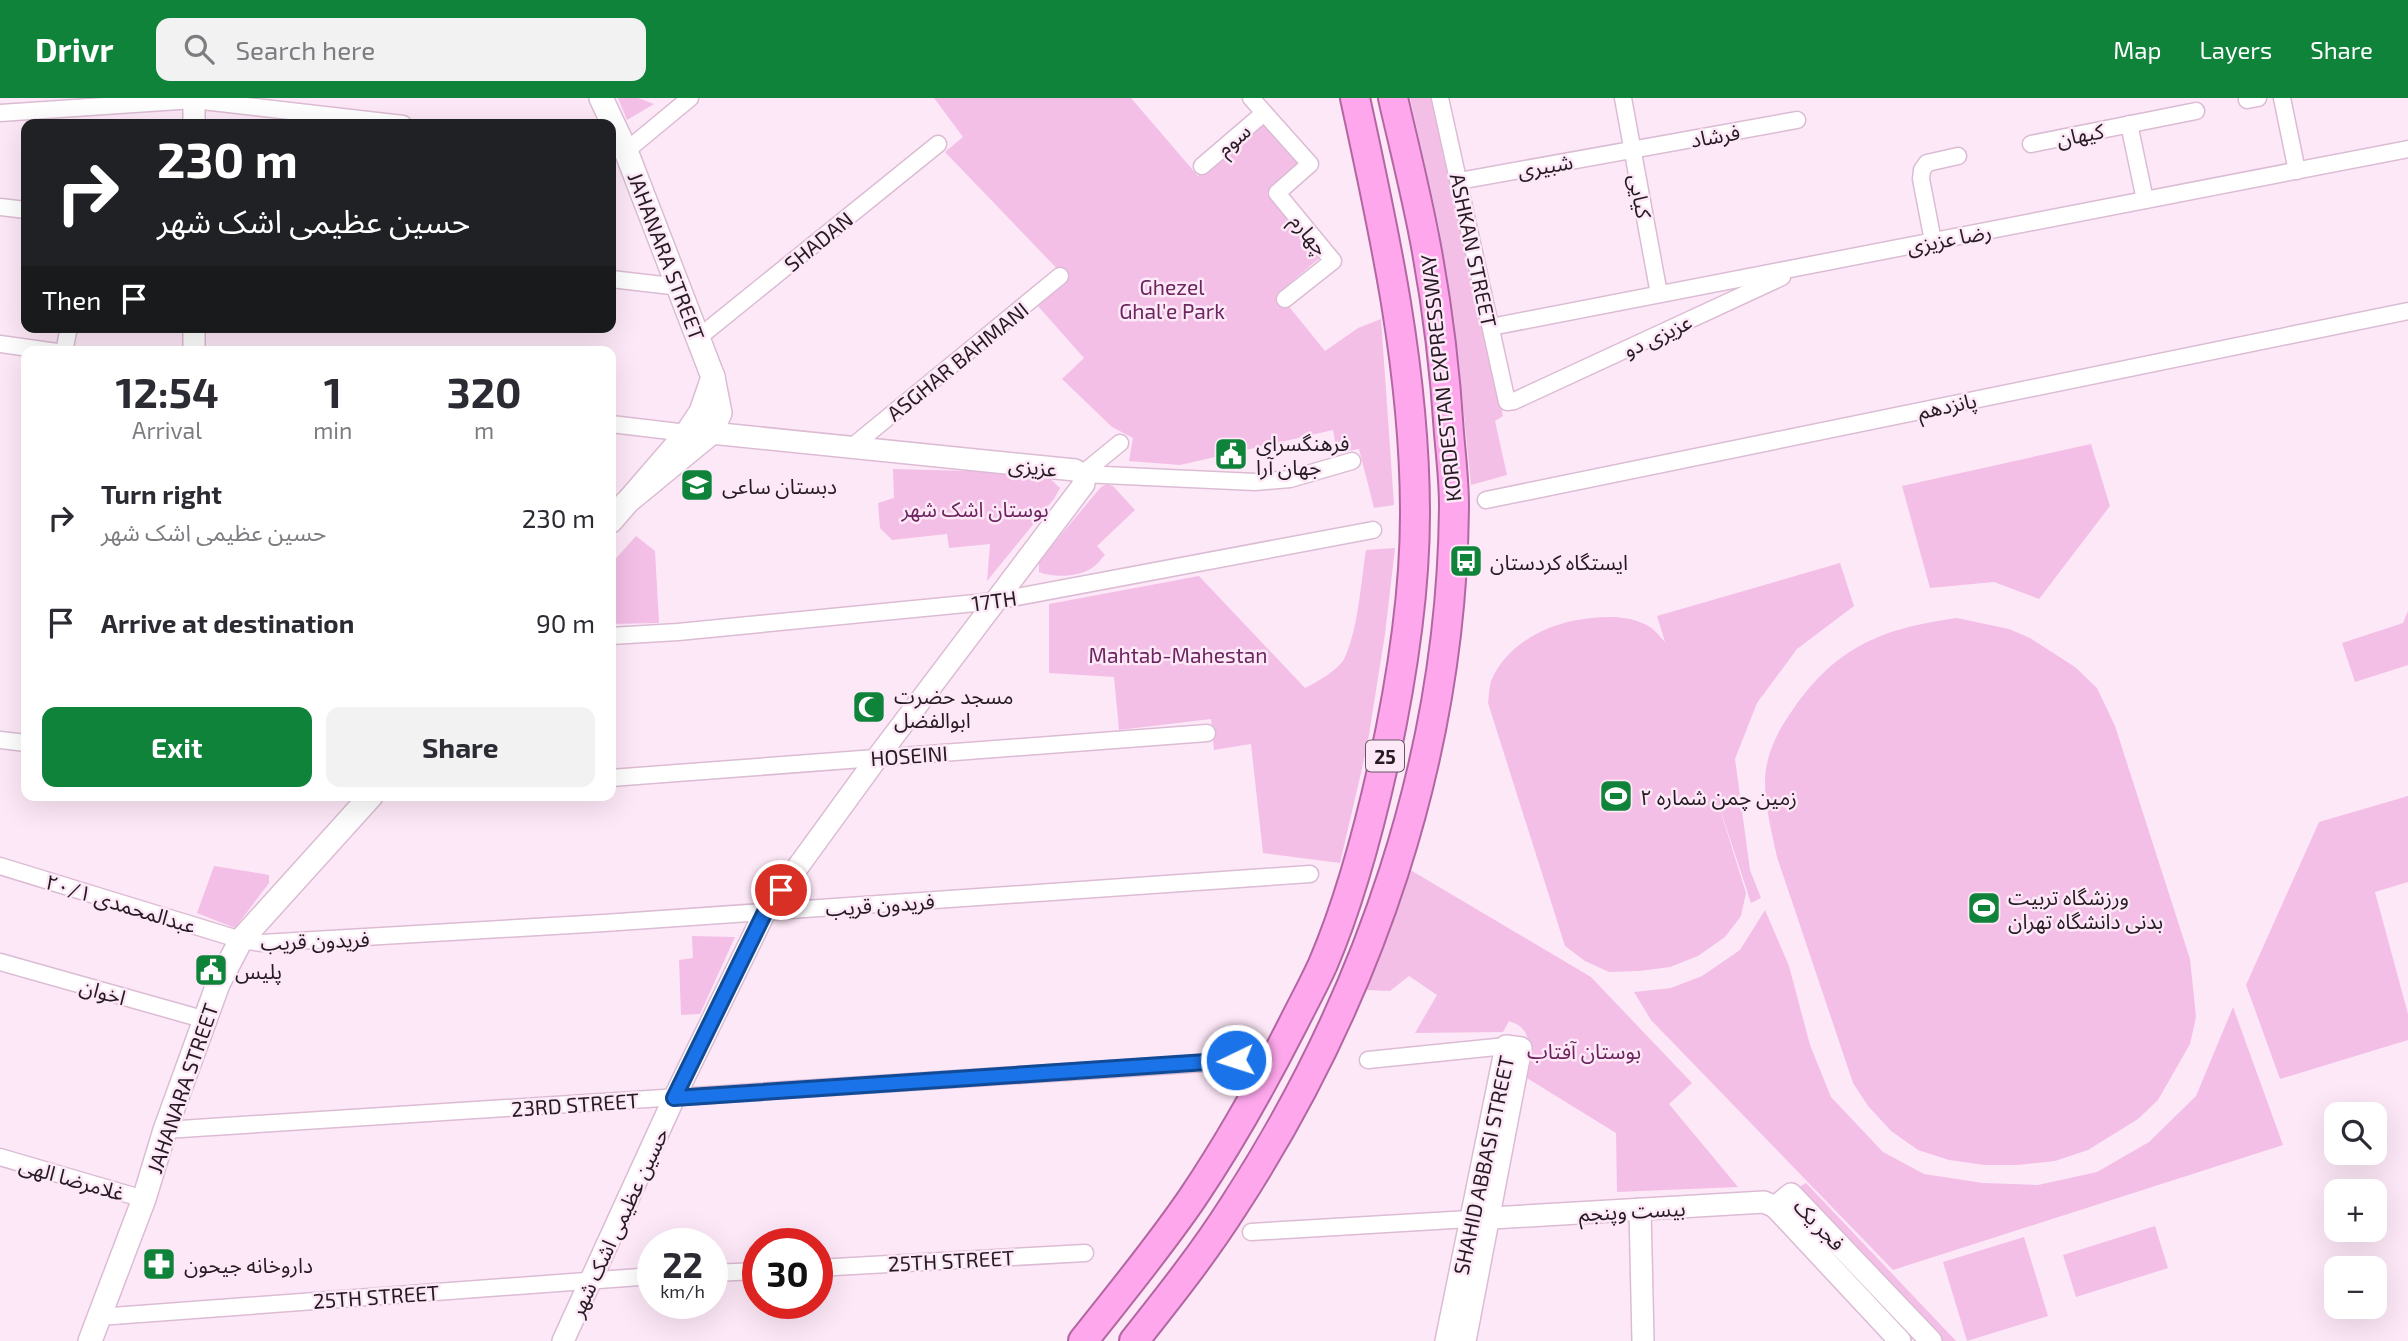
<!DOCTYPE html>
<html lang="en">
<head>
<meta charset="utf-8">
<style>
	:root { --surface:#fff; --page:#f2f2f3; --text:#2b2b33; --muted:#7c7c81; --accent:#10833b }
	body { margin:0; font-family:"Exo 2","Noto Sans Arabic",sans-serif; background:var(--page); color:var(--text); height:100vh; display:flex; flex-direction:column; font-size:26px; white-space:nowrap }
	* { box-sizing:border-box; margin:0 }
	p { font-size:23px; color:var(--muted) }
	.icon { flex:none; width:38px; height:38px; fill:none; stroke:currentColor; stroke-width:2; stroke-linecap:round; stroke-linejoin:round }
	.map { position:relative; flex:1; overflow:hidden }
	.side { position:absolute; left:21px; top:248px; width:595px; height:455px; display:flex; flex-direction:column; background:var(--surface); border-radius:14px; box-shadow:0 7px 28px #0002 }
	.side>* { flex:none }
	.guide { position:absolute; left:21px; top:21px; width:595px; height:214px; border-radius:14px; box-shadow:0 7px 28px #0002; background:#202124; color:#fff; overflow:hidden }
	.fabs { position:absolute; left:2324px; top:1004px; display:grid; gap:14px }
	.fabs a { display:grid; place-items:center; width:63px; height:63px; border-radius:14px; background:var(--surface); box-shadow:0 7px 28px #0002; font-size:35px }
	.speed { position:absolute; left:637px; top:1130px; display:flex; gap:14px; font-size:35px; font-weight:700; text-align:center }
	.speed>* { display:grid; place-content:center; width:91px; height:91px; border-radius:50%; background:var(--surface); box-shadow:0 7px 28px #0002; line-height:1 }
	.speed small { font-size:18px; font-weight:400 }
	.speed .limit { border:10px solid #d22; background:#fff; color:#111 }
	.pin { position:absolute; display:grid; place-items:center; width:60px; height:60px; color:#fff; margin:-30px; border:4px solid #fff; border-radius:50%; box-shadow:0 2px 7px #0007 }
	.me { position:absolute; width:77px; margin:-38px; rotate:266deg; stroke-linejoin:round; filter:drop-shadow(0 0 5px #0008) }
	.turn { display:flex; align-items:center; gap:24px; height:147px; padding:0 21px; font-size:32px }
	.turn .icon { width:91px; height:91px; stroke-width:2.5 }
	.turn b { display:block; font-size:49px; line-height:60px }
	.then { display:flex; align-items:center; height:66px; padding:0 21px; background:#0003; gap:14px; font-size:26px }
	.eta { display:flex; justify-content:space-evenly; align-items:center; height:119px; text-align:center }
	.eta b { font-size:42px; font-weight:700; line-height:49px }
	.primary-button { display:flex; gap:14px; margin-top:auto; padding:14px 21px }
	.primary-button a { flex:1; height:80px; border-radius:14px; background:var(--accent); color:#fff; font-size:28px; font-weight:700; line-height:80px; text-align:center }
	.primary-button a+a { background:var(--page); color:var(--text) }
	ul { padding:0; list-style:none }
	li { display:flex; align-items:center; gap:21px; height:105px; padding:0 21px }
	li div { flex:1 }
	li b { display:block; font-size:26px }
	li em { font-style:normal }
	header { display:flex; align-items:center; gap:42px; box-sizing:border-box; height:98px; padding:0 35px; background:var(--accent); color:#fff }
	header strong { font-size:33px }
	nav { display:flex; gap:38px; margin-inline-start:auto; font-size:24px }
	.search { width:490px; height:63px; background:var(--page); display:flex; align-items:center; gap:18px; box-sizing:border-box; padding:0 24px; border-radius:14px; color:var(--muted); font-size:26px }
	.map>svg:first-child { display:block }
	.green { fill:#f4bfe7 }
	.lines { fill:none; stroke-linecap:round; stroke-linejoin:round }
	.minor-casing { stroke:#dcbcd4; stroke-width:19 }
	.tertiary-casing { stroke:#dcbcd4; stroke-width:24 }
	.secondary-casing { stroke:#dcbcd4; stroke-width:26 }
	.trunk-casing { stroke:#b267a2; stroke-width:32 }
	.minor { stroke:#fff; stroke-width:16 }
	.tertiary { stroke:#fff; stroke-width:21 }
	.secondary { stroke:#fff; stroke-width:23 }
	.trunk { stroke:#fea7ec; stroke-width:28 }
	.route-casing { stroke:#114b97; stroke-width:18 }
	.route { stroke:#1a73e8; stroke-width:12 }
	.labels { text-anchor:middle; dominant-baseline:central; stroke-width:5; stroke-linejoin:round; paint-order:stroke }
	.shield { fill:#fde8f7; stroke:#665863; stroke-width:2 }
	.shield-label { font-size:19px; font-weight:bold; fill:#261a23 }
	.street-label { font-size:21px; fill:#261a23; stroke:#fde8f7 }
	.park-label { font-size:21px; fill:#6c255f; stroke:#fde8f7 }
	.poi-label { font-size:21px; fill:#261a23; stroke:#fde8f7; text-anchor:start }
</style>
</head>
<body>
<header>
<strong>Drivr</strong>
<div class="search"><svg class="icon" aria-label="search" viewBox="0 0 24 24"><circle cx="10" cy="10" r="6"/><path d="M15 15l6 6"/></svg>Search here</div>
<nav><a>Map</a><a>Layers</a><a>Share</a></nav>
</header>
<div class="map">
<svg width="2408" height="1243" viewBox="0 0 2408 1243">
	<rect width="100%" height="100%" fill="#fde8f7"/>
	<g class="green">
		<polygon points="618,0 638,0 654,6 627,22"/>
		<polygon points="934,0 1131,0 1198,78 1261,21 1301,65 1267,96 1322,158 1278,195 1325,253 1358,230 1381,221 1394,407 1374,410 1359,351 1337,355 1333,332 1180,367 1129,363 1133,340 1112,329 1062,281 1084,260 1038,208 1067,181 945,54 963,39"/>
		<polygon points="1410,0 1433,0 1503,318 1495,323 1507,377 1471,387 1457,249 1439,129"/>
		<polygon points="2091,346 2110,408 2039,501 1994,484 1930,490 1902,388"/>
		<polygon points="893,371 1044,375 1060,390 1054,401 987,483 990,446 949,450 947,436 892,442 880,430 878,405 894,400"/>
		<path d="M1107 386 1113 388 1135 412 1097 448 1105 457C1101 461 1097 467 1092 470 1079 479 1053 480 1039 474V463L1101 389Z"/>
		<polygon points="636,438 655,453 659,525 611,526 611,466"/>
		<path d="M1395 450 1385 536 1367 649 1340 765 1263 755 1251 646 1214 652 1211 621 1119 632 1114 579 1049 575V506L1199 478 1305 590C1316 585 1339 571 1344 561 1358 533 1361 483 1366 452Z"/>
		<path d="M1840 465 1854 508 1797 551 1757 605 1735 661 1750 772 1761 800 1751 805 1715 695 1746 795 1741 818 1725 839 1698 858 1670 869 1639 873 1609 874 1585 863 1565 848 1488 605C1489 598 1489 590 1491 583 1507 544 1552 523 1592 520 1611 518 1632 518 1650 529 1655 532 1660 539 1665 544L1657 518Z"/>
		<polygon points="2408,513 2408,567 2355,584 2342,545 2403,525"/>
		<path d="M1957 520 2009 531 2030 540 2075 569 2097 590 2115 628 2190 861 2196 919 2190 946 2158 1002 2138 1021 2088 1052 2055 1063 2018 1067H1985L1949 1062 1918 1052 1891 1033 1868 1008 1853 985 1777 759C1772 735 1765 709 1765 684 1765 657 1778 632 1794 610 1837 548 1884 530 1957 520Z"/>
		<polygon points="2408,698 2408,784 2375,794 2408,916 2408,942 2280,981 2246,887 2319,724"/>
		<polygon points="214,768 269,777 269,785 235,830 197,815"/>
		<path d="M1407 770 1591 879 1692 985 1669 1006 1738 1089 1617 1094 1616 1035 1522 977C1529 956 1537 932 1509 923L1503 934 1415 935 1437 897 1409 878 1390 893 1366 892Z"/>
		<polygon points="1765,812 1789,868 1810,947 1831,999 1883,1054 1924,1076 1983,1085 2038,1087 2097,1074 2149,1044 2196,998 2233,909 2283,1047 1893,1172 1651,922 1634,894 1671,890 1702,878 1740,852"/>
		<polygon points="692,838 735,839 700,916 681,917 679,862 693,860"/>
		<polygon points="1806,1085 1956,1243 1938,1243 1799,1089"/>
		<polygon points="2155,1128 2168,1170 2076,1199 2063,1157"/>
		<polygon points="2024,1139 2048,1218 1967,1243 1943,1164"/>
	</g>
	<g class="lines">
		<defs>
			<g id="minor">
				<polyline points="1251,0 1310,66 1277,95 1333,163 1285,201"/>
				<polyline points="1440,0 1507,304 1514,303 1782,179"/>
				<polyline points="1623,0 1659,196"/>
				<polyline points="2282,0 2297,73"/>
				<polyline points="2247,2 2258,0"/>
				<polyline points="0,15 194,2 403,26"/>
				<polyline points="2129,26 2145,102"/>
				<polyline points="2031,46 2196,13"/>
				<polyline points="611,51 626,53 690,0"/>
				<polyline points="1202,68 1264,15"/>
				<polyline points="1459,83 1797,22"/>
				<polyline points="0,109 26,112"/>
				<polyline points="1933,143 1921,81 1922,72 1927,65 1958,58"/>
				<polyline points="611,181 680,189"/>
				<polyline points="1491,229 2408,51"/>
				<polyline points="698,240 938,46"/>
				<polyline points="0,246 57,254"/>
				<polyline points="64,254 69,229"/>
				<polyline points="611,326 687,335"/>
				<polyline points="853,348 1060,178"/>
				<polyline points="1082,376 1255,384 1290,381 1352,363"/>
				<polyline points="1082,376 1120,345"/>
				<polyline points="1486,402 2408,213"/>
				<polyline points="611,538 678,534 996,503 1373,432"/>
				<polyline points="0,642 26,645"/>
				<polyline points="611,680 1207,635"/>
				<polyline points="0,768 241,842 262,845 604,825 1310,776"/>
				<polyline points="0,864 206,922"/>
				<polyline points="1368,962 1506,948"/>
				<polyline points="165,1032 1236,963"/>
				<polyline points="0,1059 144,1101"/>
				<polyline points="1251,1134 1469,1121"/>
				<polyline points="817,1170 1085,1155"/>
				<polyline points="712,1175 758,1173"/>
				<polyline points="99,1219 653,1178"/>
			</g>
			<g id="tertiary">
				<polyline points="194,0 194,26"/>
				<polyline points="194,229 194,254"/>
				<polyline points="1640,1111 1643,1243"/>
				<polyline points="1475,1121 1764,1104 1775,1109"/>
				<polyline points="563,1243 674,1000 765,814 877,660 1084,386 1082,376 1075,372 711,335"/>
				<polyline points="1446,1243 1506,948 1521,950 1465,1243"/>
				<polyline points="1900,1243 1775,1109 1791,1096 1931,1243"/>
			</g>
			<g id="secondary">
				<polyline points="601,0 626,53 713,279"/>
				<polyline points="611,423 687,335 701,314 713,279 720,315 711,335 626,405"/>
				<polyline points="90,1243 144,1101 165,1032 218,886 241,842 371,698"/>
			</g>
			<g id="trunk">
				<path d="M1083 1243C1120 1196 1159 1149 1193 1099 1230 1044 1263 985 1293 926 1303 906 1314 886 1323 866 1350 803 1368 735 1383 668 1401 586 1415 500 1415 416 1415 275 1385 137 1355 0"/>
				<path d="M1134 1243C1168 1200 1203 1156 1233 1109 1369 900 1452 659 1454 408 1454 383 1451 359 1449 335 1445 271 1437 206 1425 143 1416 95 1404 48 1393 0"/>
			</g>
		</defs>
		<use href="#minor" class="minor-casing"/>
		<use href="#tertiary" class="tertiary-casing"/>
		<use href="#secondary" class="secondary-casing"/>
		<use href="#trunk" class="trunk-casing"/>
		<use href="#minor" class="minor"/>
		<use href="#tertiary" class="tertiary"/>
		<use href="#secondary" class="secondary"/>
		<use href="#trunk" class="trunk"/>
	</g>
	<g class="lines">
		<defs>
			<polyline id="route" points="781,792 765,814 674,1000 1236,962"/>
		</defs>
		<use href="#route" class="route-casing"/>
		<use href="#route" class="route"/>
	</g>
	<defs>
		<symbol id="civic-square" viewBox="-11 -11 22 22"><rect x="-9" y="-9" width="18" height="18" rx="4" fill="#10833b" stroke="#fde8f7"/><path d="M-.6-6.5H3V-4.5H.6V-3L4-1V1h2V6H-6V1h2V-1L-.6-3ZM-1.2 2.5V6h2.4V2.5Z" fill="#fff"/></symbol>
		<symbol id="school-square" viewBox="-11 -11 22 22"><rect x="-9" y="-9" width="18" height="18" rx="4" fill="#10833b" stroke="#fde8f7"/><path d="M0-5L7-2L0 1L-7-2ZM-4 1L0 2.5L4 1V4Q0 6-4 4Z" fill="#fff"/></symbol>
		<symbol id="bus-square" viewBox="-11 -11 22 22"><rect x="-9" y="-9" width="18" height="18" rx="4" fill="#10833b" stroke="#fde8f7"/><path d="M-5-6H5V4H4V6H2V4H-2V6H-4V4H-5ZM-3.5-4V0h7V-4ZM-3.5 1.2v1.5H-2V1.2ZM2 1.2v1.5H3.5V1.2Z" fill="#fff"/></symbol>
		<symbol id="mosque-square" viewBox="-11 -11 22 22"><rect x="-9" y="-9" width="18" height="18" rx="4" fill="#10833b" stroke="#fde8f7"/><path d="M3.5-4.9A6 6 0 1 0 3.5 4.9A5 5 0 1 1 3.5-4.9Z" fill="#fff"/></symbol>
		<symbol id="stadium-square" viewBox="-11 -11 22 22"><rect x="-9" y="-9" width="18" height="18" rx="4" fill="#10833b" stroke="#fde8f7"/><path d="M0-5a6.5 5 0 1 0 0 10a6.5 5 0 1 0 0-10ZM-3.5-1.8h7v3.6h-7Z" fill="#fff"/></symbol>
		<symbol id="pharmacy-square" viewBox="-11 -11 22 22"><rect x="-9" y="-9" width="18" height="18" rx="4" fill="#10833b" stroke="#fde8f7"/><path d="M-2-6h4v4h4v4h-4v4h-4v-4h-4v-4h4Z" fill="#fff"/></symbol>
	</defs>
	<g fill-rule="evenodd">
		<use href="#civic-square" x="1212" y="337" width="38" height="38"/>
		<use href="#school-square" x="678" y="368" width="38" height="38"/>
		<use href="#bus-square" x="1447" y="444" width="38" height="38"/>
		<use href="#mosque-square" x="850" y="590" width="38" height="38"/>
		<use href="#stadium-square" x="1597" y="679" width="38" height="38"/>
		<use href="#stadium-square" x="1965" y="791" width="38" height="38"/>
		<use href="#civic-square" x="192" y="853" width="38" height="38"/>
		<use href="#pharmacy-square" x="140" y="1147" width="38" height="38"/>
	</g>
	<g class="labels">
		<rect class="shield" x="1366" y="642.5" width="38" height="31" rx="5"/>
		<g class="shield-label">
			<text x="1385" y="658">25</text>
		</g>
		<g class="street-label">
			<text transform="translate(2080 36) rotate(-11)">کیهان</text>
			<text transform="translate(1715 37) rotate(-10)">فرشاد</text>
			<text transform="translate(1233 41) rotate(-41)">سوم</text>
			<text transform="translate(1545 67) rotate(-10)">شبیری</text>
			<text transform="translate(1641 98) rotate(79)">کیایی</text>
			<text transform="translate(1310 136) rotate(51)">چهارم</text>
			<text transform="translate(1949 140) rotate(-11)">رضا عزیزی</text>
			<text transform="translate(818 143) rotate(-39)">SHADAN</text>
			<text transform="translate(1474 152) rotate(78)">ASHKAN STREET</text>
			<text transform="translate(667 158) rotate(69)">JAHANARA STREET</text>
			<text transform="translate(1657 237) rotate(-25)">عزیزی دو</text>
			<text transform="translate(957 263) rotate(-39)">ASGHAR BAHMANI</text>
			<text transform="translate(1440 280) rotate(-96)">KORDESTAN EXPRESSWAY</text>
			<text transform="translate(1947 307) rotate(-12)">پانزدهم</text>
			<text transform="translate(1033 368) rotate(6)">عزیزی</text>
			<text transform="translate(994 502) rotate(-8)">17TH</text>
			<text transform="translate(909 657) rotate(-4)">HOSEINI</text>
			<text transform="translate(121 805) rotate(17)">عبدالمحمدی ۲۰/۱</text>
			<text transform="translate(880 806) rotate(-4)">فریدون قریب</text>
			<text transform="translate(315 842) rotate(-2)">فریدون قریب</text>
			<text transform="translate(103 893) rotate(16)">اخوان</text>
			<text transform="translate(182 990) rotate(-71)">JAHANARA STREET</text>
			<text transform="translate(575 1006) rotate(-4)">23RD STREET</text>
			<text transform="translate(1483 1067) rotate(-78)">SHAHID ABBASI STREET</text>
			<text transform="translate(72 1080) rotate(16)">غلامرضا الهی</text>
			<text transform="translate(1632 1112) rotate(-3)">بیست وپنجم</text>
			<text transform="translate(618 1124) rotate(-65)">حسین عظیمی اشک شهر</text>
			<text transform="translate(1820 1126) rotate(46)">فجر یک</text>
			<text transform="translate(951 1162) rotate(-3)">25TH STREET</text>
			<text transform="translate(376 1198) rotate(-4)">25TH STREET</text>
		</g>
		<g class="park-label">
			<text x="1172" y="188">Ghezel<tspan x="1172" dy="24">Ghal'e Park</tspan></text>
			<text x="975" y="410">بوستان اشک شهر</text>
			<text x="1178" y="556">Mahtab-Mahestan</text>
			<text x="1584" y="952">بوستان آفتاب</text>
		</g>
		<g class="poi-label">
			<text x="1256" y="344">فرهنگسرای<tspan x="1256" dy="24">جهان آرا</tspan></text>
			<text x="722" y="387">دبستان ساعی</text>
			<text x="1490" y="463">ایستگاه کردستان</text>
			<text x="894" y="597">مسجد حضرت<tspan x="894" dy="24">ابوالفضل</tspan></text>
			<text x="1640" y="698">زمین چمن شماره ۲</text>
			<text x="2008" y="798">ورزشگاه تربیت<tspan x="2008" dy="24">بدنی دانشگاه تهران</tspan></text>
			<text x="235" y="872">پلیس</text>
			<text x="184" y="1166">داروخانه جیحون</text>
		</g>
	</g>
</svg>
<div class="fabs">
<a><svg class="icon" aria-label="search" viewBox="0 0 24 24"><circle cx="10" cy="10" r="6"/><path d="M15 15l6 6"/></svg></a>
<a>+</a>
<a>−</a>
</div>
<div class="speed"><div>22<small>km/h</small></div><div class="limit">30</div></div>
<div class="pin" style="left:781px;top:792px;background:#d93025"><svg class="icon" aria-label="arrive" viewBox="0 0 24 24"><path d="M6 21V4h12l-3 4 3 4H6"/></svg></div>
<svg class="me" style="left:1236px;top:962px" viewBox="-20 -20 40 40"><circle r="17" fill="#1a73e8" stroke="#fff" stroke-width="3"/><path d="M0-11L8 9 0 5-8 9z" fill="#fff"/></svg>
<div class="guide">
<div class="turn"><svg class="icon" aria-label="right" viewBox="0 0 24 24"><path d="M7 20v-9h11M14 6l5 5-5 5"/></svg><div><b>230 m</b>حسین عظیمی اشک شهر</div></div>
<div class="then">Then<svg class="icon" aria-label="arrive" viewBox="0 0 24 24"><path d="M6 21V4h12l-3 4 3 4H6"/></svg></div>
</div>
<section class="side">
<div class="eta">
<div><b>12:54</b><p>Arrival</p></div>
<div><b>1</b><p>min</p></div>
<div><b>320</b><p>m</p></div>
</div>
<ul>
<li><svg class="icon" aria-label="right" viewBox="0 0 24 24"><path d="M7 20v-9h11M14 6l5 5-5 5"/></svg><div><b>Turn right</b><p>حسین عظیمی اشک شهر</p></div><em>230 m</em></li>
<li><svg class="icon" aria-label="arrive" viewBox="0 0 24 24"><path d="M6 21V4h12l-3 4 3 4H6"/></svg><div><b>Arrive at destination</b></div><em>90 m</em></li>
</ul>
<div class="primary-button"><a>Exit</a><a>Share</a></div>
</section>
</div>
</body>
</html>
